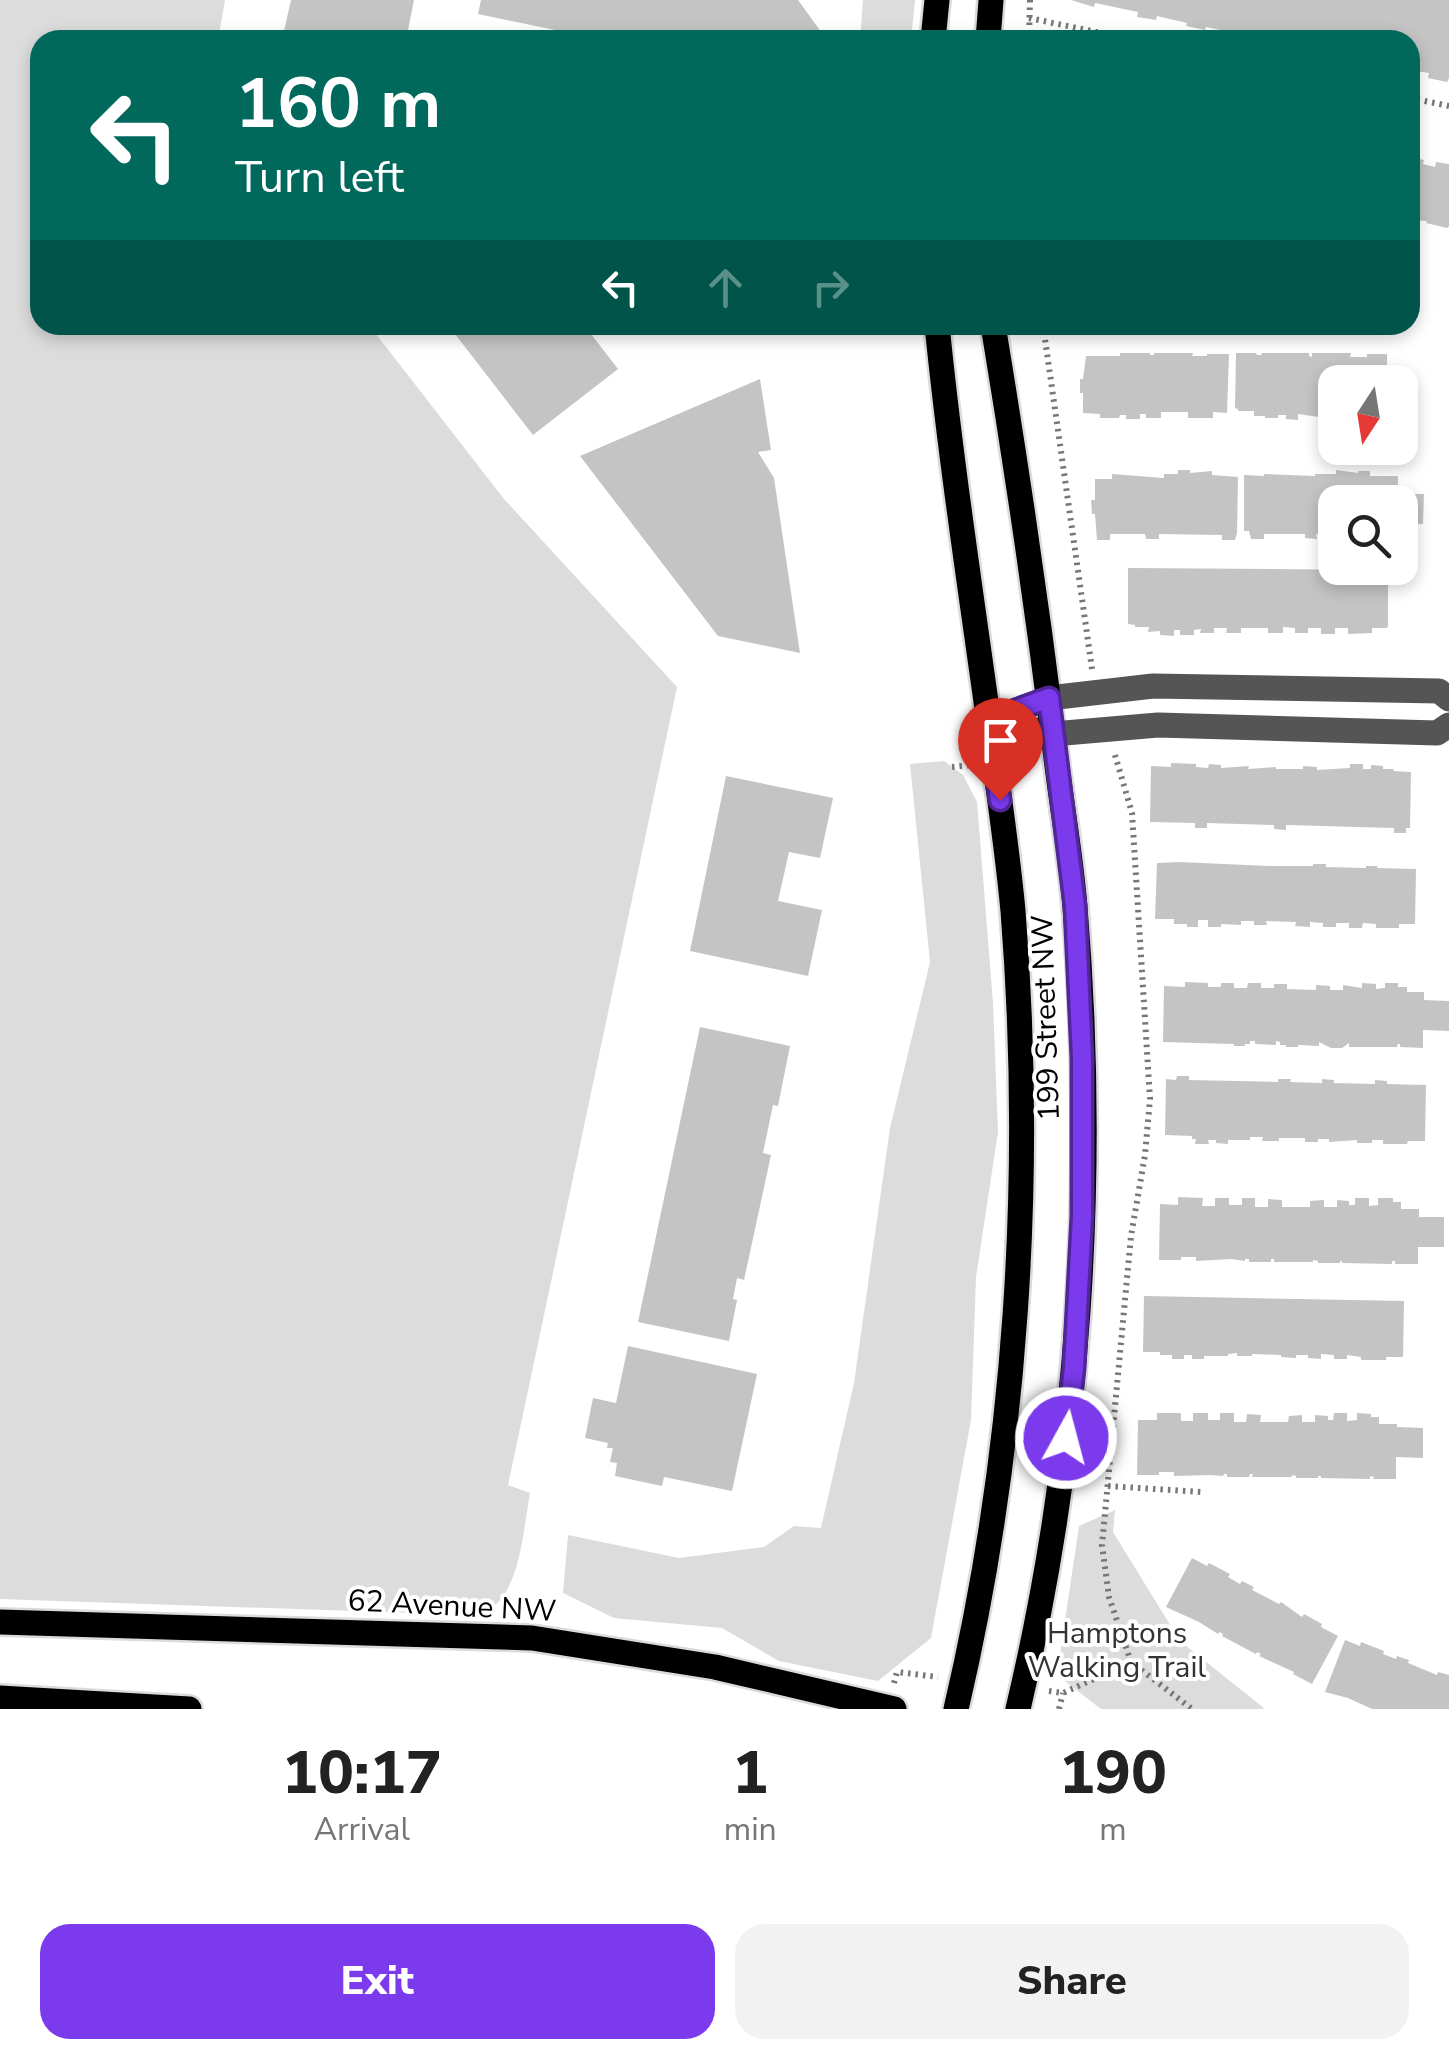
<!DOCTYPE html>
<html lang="en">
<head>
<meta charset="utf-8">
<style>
	:root { --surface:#fff; --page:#f2f2f2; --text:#222; --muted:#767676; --accent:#7c3aed }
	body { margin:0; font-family:"Nunito Sans",sans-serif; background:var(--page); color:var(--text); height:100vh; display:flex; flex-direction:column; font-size:38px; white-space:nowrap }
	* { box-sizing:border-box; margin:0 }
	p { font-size:32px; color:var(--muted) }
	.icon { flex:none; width:55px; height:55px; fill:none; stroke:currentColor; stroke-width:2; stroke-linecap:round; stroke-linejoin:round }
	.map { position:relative; height:1709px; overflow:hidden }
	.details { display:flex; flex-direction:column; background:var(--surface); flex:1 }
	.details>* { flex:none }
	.banner { position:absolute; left:30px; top:30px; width:1390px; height:305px; border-radius:30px; box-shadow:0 5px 15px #0003; background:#00695c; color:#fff; overflow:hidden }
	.needle { width:65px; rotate:192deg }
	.buttons { position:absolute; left:1318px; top:365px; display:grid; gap:20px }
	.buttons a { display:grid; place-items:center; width:100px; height:100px; border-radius:20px; background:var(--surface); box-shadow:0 5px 15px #0003; font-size:50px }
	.pin { position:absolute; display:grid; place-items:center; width:85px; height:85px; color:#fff; margin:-102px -42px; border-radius:50% 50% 50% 0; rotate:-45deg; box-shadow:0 0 10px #0007 }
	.pin .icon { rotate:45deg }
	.me { position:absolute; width:110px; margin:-55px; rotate:7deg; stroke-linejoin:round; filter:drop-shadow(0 0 8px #0008) }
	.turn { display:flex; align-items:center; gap:35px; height:210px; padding:0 40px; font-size:45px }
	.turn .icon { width:130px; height:130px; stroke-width:2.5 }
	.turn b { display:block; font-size:70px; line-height:85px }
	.lanes { display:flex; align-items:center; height:95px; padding:0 40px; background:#0003; justify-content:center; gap:50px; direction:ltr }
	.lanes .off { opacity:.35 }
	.eta { display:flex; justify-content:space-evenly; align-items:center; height:170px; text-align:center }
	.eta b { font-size:60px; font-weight:800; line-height:70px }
	.action { display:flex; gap:20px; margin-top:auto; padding:20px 40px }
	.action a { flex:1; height:115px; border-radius:30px; background:var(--accent); color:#fff; font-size:40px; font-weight:800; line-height:115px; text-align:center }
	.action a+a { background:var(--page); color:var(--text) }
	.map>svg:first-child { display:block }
	.green { fill:#dcdcdc }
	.building { fill:#c4c4c4 }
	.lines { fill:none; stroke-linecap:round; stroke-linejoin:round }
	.major-casing { stroke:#dbdbdb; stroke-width:30 }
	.path { stroke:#777; stroke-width:6; stroke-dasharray:2.5 5; stroke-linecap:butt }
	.minor { stroke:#555; stroke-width:25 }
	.major { stroke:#000; stroke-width:25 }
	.route-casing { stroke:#51269a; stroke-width:25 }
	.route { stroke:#7c3aed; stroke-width:18 }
	.labels { text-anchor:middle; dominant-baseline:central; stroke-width:8; stroke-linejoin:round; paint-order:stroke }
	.street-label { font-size:30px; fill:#000; stroke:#fff }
	.park-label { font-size:30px; fill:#333; stroke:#fff }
</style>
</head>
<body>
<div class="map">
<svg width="1449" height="1709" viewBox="0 0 1449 1709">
	<rect width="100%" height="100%" fill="#fff"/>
	<g class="green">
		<path d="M0 0H225L218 40H40V325H369L504 499 677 687 508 1485 530 1493C524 1524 521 1585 494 1606 488 1611 479 1613 472 1615L0 1599Z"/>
		<polygon points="863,0 915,0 911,40 860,40"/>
		<polygon points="944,761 963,775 977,802 993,1003 998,1132 976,1277 971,1420 931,1638 878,1681 779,1661 722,1628 614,1618 563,1593 568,1535 679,1558 764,1547 794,1526 821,1528 854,1383 890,1128 930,962 910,764"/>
		<polygon points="1115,1510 1113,1532 1180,1641 1265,1709 1101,1709 1057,1675 1079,1526"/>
	</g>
	<g class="building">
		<polygon points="291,0 414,0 406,40 282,40"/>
		<polygon points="481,0 798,0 827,40 603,40 478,14"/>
		<polygon points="1071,0 1449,0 1449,78 1447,82 1428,78 1429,73 1410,70 1410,40 1271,40 1254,36 1253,40 1251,40 1235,37 1235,33 1206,27 1205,30 1186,26 1187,23 1157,16 1156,20 1137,17 1138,12 1095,3 1094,7"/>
		<polygon points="1411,157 1424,160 1423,164 1435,167 1436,162 1449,164 1449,226 1447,228 1426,223 1427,221 1410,220"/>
		<polygon points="448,325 584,325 618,369 533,435"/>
		<polygon points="1120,353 1150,353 1150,355 1154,355 1154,353 1193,353 1192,356 1207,356 1207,354 1229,354 1227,413 1213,412 1213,418 1188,418 1188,412 1161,412 1161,418 1146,418 1146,414 1140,414 1140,419 1126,419 1126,415 1120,415 1119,418 1100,418 1100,414 1083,413 1083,393 1080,393 1080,379 1083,379 1086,356 1120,356"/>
		<polygon points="1236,353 1256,353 1257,355 1262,355 1261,353 1309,353 1309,356 1312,357 1312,353 1351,353 1350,357 1367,357 1367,354 1387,354 1387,378 1390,378 1390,382 1335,382 1335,412 1319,412 1319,417 1298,414 1298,420 1286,419 1286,415 1278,415 1278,418 1265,418 1265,416 1254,416 1254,411 1238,411 1238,409 1235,408"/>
		<polygon points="760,379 771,450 758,452 774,478 800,653 718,636 580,456"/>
		<polygon points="1178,470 1190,470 1190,473 1212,471 1212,475 1238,477 1237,533 1235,540 1222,540 1222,535 1159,534 1159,539 1146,539 1145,534 1110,534 1110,540 1097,540 1095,514 1092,514 1091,500 1095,500 1095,479 1112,479 1112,474 1164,478 1164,474 1178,474"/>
		<polygon points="1336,470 1358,473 1358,471 1370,471 1370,476 1398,476 1398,494 1424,494 1423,524 1400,524 1400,502 1335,502 1335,535 1316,534 1317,539 1305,538 1305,534 1264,534 1264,539 1251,539 1249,531 1244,531 1244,475 1264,476 1264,474 1315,476 1315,474 1336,474"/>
		<polygon points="1128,568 1388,570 1388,626 1387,628 1372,628 1372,633 1348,634 1348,628 1335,628 1335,634 1321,634 1321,628 1308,628 1308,633 1295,633 1295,628 1283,627 1283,633 1268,633 1268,628 1241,628 1241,633 1226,633 1227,628 1214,628 1214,633 1200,633 1201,629 1194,630 1194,635 1180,635 1180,630 1174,630 1174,636 1160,635 1160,631 1148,632 1149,627 1135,627 1135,625 1128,624"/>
		<polygon points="1171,763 1196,764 1196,767 1208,768 1209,764 1221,765 1221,768 1249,766 1248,769 1276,767 1276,769 1303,769 1303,766 1317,767 1317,770 1350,768 1350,764 1363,764 1363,769 1371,769 1371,765 1383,766 1383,769 1394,769 1393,771 1411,772 1410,828 1406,828 1406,833 1394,833 1394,828 1286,825 1286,830 1274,829 1274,825 1207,823 1207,828 1195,828 1195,823 1150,822 1151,766 1171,767"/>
		<polygon points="726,776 833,798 820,858 789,852 778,901 822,910 808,976 690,951"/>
		<polygon points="1179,862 1269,866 1313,866 1313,864 1326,864 1326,867 1366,868 1366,866 1378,866 1377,868 1416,869 1415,924 1399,924 1399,928 1376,928 1376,924 1363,923 1362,928 1349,928 1349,923 1336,923 1336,927 1323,927 1323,923 1310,922 1310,927 1295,926 1296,922 1266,921 1267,925 1254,925 1254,921 1241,921 1241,925 1221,924 1221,927 1208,927 1208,920 1198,920 1198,927 1187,927 1187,924 1174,924 1174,919 1155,919 1157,863"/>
		<polygon points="1185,982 1208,983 1208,987 1221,987 1221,983 1234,983 1234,988 1247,988 1248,983 1261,983 1261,988 1274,988 1274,984 1287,984 1287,989 1316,990 1316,985 1330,986 1330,990 1343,990 1343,985 1362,988 1362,983 1376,984 1376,989 1385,988 1385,983 1398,983 1398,987 1407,987 1407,992 1424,992 1424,1000 1449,1001 1449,1031 1423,1030 1423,1048 1400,1047 1400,1044 1398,1044 1397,1047 1349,1047 1349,1043 1342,1048 1331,1048 1319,1042 1319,1046 1298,1045 1298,1047 1286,1047 1286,1045 1280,1045 1280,1042 1276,1041 1276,1045 1255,1044 1255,1041 1250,1041 1250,1044 1245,1044 1245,1046 1234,1046 1234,1044 1163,1042 1164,986 1185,987"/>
		<polygon points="700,1027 790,1046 778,1106 773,1105 763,1153 771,1155 744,1280 737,1278 733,1299 737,1300 729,1341 638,1322"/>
		<polygon points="1177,1076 1189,1076 1189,1080 1278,1082 1278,1079 1291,1079 1290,1082 1322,1083 1322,1079 1334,1080 1334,1083 1375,1084 1375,1080 1387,1081 1387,1084 1426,1085 1425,1141 1408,1141 1407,1144 1383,1144 1383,1140 1372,1140 1372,1143 1357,1143 1357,1140 1329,1142 1329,1139 1318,1139 1318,1142 1305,1142 1305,1138 1279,1138 1279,1141 1262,1141 1263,1137 1250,1137 1250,1140 1228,1140 1228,1144 1216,1143 1216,1140 1208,1140 1209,1144 1195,1144 1196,1139 1192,1139 1192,1136 1165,1135 1166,1079 1176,1080"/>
		<polygon points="1178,1197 1203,1198 1202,1206 1215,1206 1215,1198 1229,1198 1229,1205 1242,1205 1242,1198 1255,1198 1255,1207 1268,1207 1268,1199 1282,1200 1282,1207 1310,1207 1310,1201 1324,1200 1324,1207 1337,1207 1337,1200 1349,1201 1349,1205 1355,1205 1355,1198 1369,1198 1369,1206 1378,1205 1378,1198 1393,1198 1393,1202 1401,1202 1401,1209 1419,1209 1419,1217 1444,1217 1444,1247 1418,1247 1418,1264 1395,1264 1395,1261 1392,1261 1392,1264 1343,1263 1340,1260 1340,1263 1318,1263 1318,1261 1313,1260 1313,1262 1274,1262 1274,1259 1271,1259 1271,1262 1249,1262 1249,1259 1245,1259 1245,1261 1231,1259 1196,1261 1196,1257 1181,1257 1181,1260 1159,1260 1160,1204 1178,1205"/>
		<polygon points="1144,1296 1404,1301 1403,1357 1386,1357 1386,1360 1361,1360 1361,1357 1347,1355 1347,1359 1334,1359 1334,1355 1321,1354 1321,1359 1308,1358 1308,1355 1296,1355 1296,1358 1281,1357 1281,1355 1252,1354 1252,1356 1237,1356 1237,1353 1228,1354 1228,1356 1204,1356 1204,1359 1192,1359 1192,1355 1184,1355 1184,1359 1172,1359 1172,1355 1160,1355 1160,1352 1143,1352"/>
		<polygon points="628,1346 757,1374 732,1491 664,1477 662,1486 615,1476 617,1463 610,1462 613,1448 607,1448 608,1443 585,1438 593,1398 616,1403"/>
		<polygon points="1157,1413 1181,1413 1181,1421 1193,1421 1193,1413 1208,1413 1208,1420 1220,1420 1220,1413 1234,1413 1234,1422 1246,1422 1247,1414 1261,1415 1260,1422 1288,1422 1289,1416 1302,1415 1302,1422 1315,1422 1315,1415 1328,1416 1328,1420 1333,1420 1334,1413 1347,1413 1347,1421 1357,1420 1357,1413 1371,1414 1371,1417 1379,1417 1379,1424 1397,1424 1397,1427 1423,1428 1423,1458 1396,1457 1396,1479 1373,1479 1374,1477 1370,1476 1370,1479 1321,1478 1321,1476 1318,1476 1318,1478 1296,1478 1296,1476 1292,1475 1292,1477 1252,1477 1253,1474 1250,1474 1249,1477 1227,1477 1227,1474 1224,1474 1223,1476 1209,1475 1174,1476 1174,1472 1159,1472 1159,1475 1137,1475 1138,1420 1157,1420"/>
		<polygon points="1192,1558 1207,1566 1209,1563 1230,1574 1228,1577 1240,1584 1242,1581 1254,1587 1252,1590 1279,1604 1281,1602 1302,1617 1304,1614 1322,1624 1321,1627 1338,1636 1312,1684 1293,1674 1294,1672 1259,1656 1261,1654 1257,1652 1256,1654 1222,1636 1223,1634 1219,1632 1218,1634 1199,1622 1166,1607"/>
		<polygon points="1345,1640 1360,1646 1361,1642 1384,1651 1383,1654 1396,1659 1397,1656 1409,1660 1408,1663 1437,1675 1438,1672 1449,1675 1449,1709 1372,1709 1348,1698 1325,1692"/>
	</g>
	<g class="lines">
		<defs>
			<g id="major">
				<polyline points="933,40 937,0"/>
				<polyline points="988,40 991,0"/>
				<path d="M937 325C950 455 970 586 988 716 997 781 1007 846 1013 911 1034 1176 1017 1450 956 1709"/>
				<path d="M993 325C1017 469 1038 613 1056 758 1062 808 1071 857 1075 907 1097 1175 1080 1448 1018 1709"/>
				<polyline points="0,1622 532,1638 715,1667 894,1709"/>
				<polyline points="0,1698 189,1709"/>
			</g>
		</defs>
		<use href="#major" class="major-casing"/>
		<g class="path">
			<polyline points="1029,18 1135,40"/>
			<polyline points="1029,40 1030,0"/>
			<polyline points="1410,98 1449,106"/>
			<polyline points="1043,325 1092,669"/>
			<polyline points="1115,755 1132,813 1150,1099 1145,1155 1131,1236 1102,1545 1109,1597 1131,1662 1192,1709"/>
			<polyline points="952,767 971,765"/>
			<polyline points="1108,1486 1201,1492"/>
			<polyline points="894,1683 897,1672 938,1677"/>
			<polyline points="1049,1691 1063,1693 1131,1662"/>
			<polyline points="1059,1709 1063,1693"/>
		</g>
		<g class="minor">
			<polyline points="989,720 1049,698 1153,686 1439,691 1449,699"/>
			<polyline points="989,720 1053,734 1158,725 1437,733 1449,725"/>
		</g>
		<use href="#major" class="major"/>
	</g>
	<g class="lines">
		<defs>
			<polyline id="route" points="1000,800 988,720 1049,698 1075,906 1082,1058 1082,1216 1074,1368 1066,1438"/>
		</defs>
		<use href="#route" class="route-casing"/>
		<use href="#route" class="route"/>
	</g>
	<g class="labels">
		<g class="street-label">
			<text transform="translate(1046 1018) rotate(-92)">199 Street NW</text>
			<text transform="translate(452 1606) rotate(3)">62 Avenue NW</text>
		</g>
		<g class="park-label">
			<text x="1117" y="1633">Hamptons<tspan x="1117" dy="34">Walking Trail</tspan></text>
		</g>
	</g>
</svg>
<div class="buttons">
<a><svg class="needle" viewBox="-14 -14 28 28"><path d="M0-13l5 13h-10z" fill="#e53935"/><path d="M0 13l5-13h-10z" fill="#767676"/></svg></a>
<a><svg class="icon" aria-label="search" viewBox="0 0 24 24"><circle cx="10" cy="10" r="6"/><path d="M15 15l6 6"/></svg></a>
</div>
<div class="pin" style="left:1000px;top:800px;background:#d93025"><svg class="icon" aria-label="arrive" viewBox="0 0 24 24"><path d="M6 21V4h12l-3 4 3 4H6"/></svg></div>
<svg class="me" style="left:1066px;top:1438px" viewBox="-20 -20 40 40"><circle r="17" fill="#7c3aed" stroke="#fff" stroke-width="3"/><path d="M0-11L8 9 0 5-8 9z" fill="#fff"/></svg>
<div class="banner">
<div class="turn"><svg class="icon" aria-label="left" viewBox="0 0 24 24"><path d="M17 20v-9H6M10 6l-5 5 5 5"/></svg><div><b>160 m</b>Turn left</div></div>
<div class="lanes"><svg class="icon" aria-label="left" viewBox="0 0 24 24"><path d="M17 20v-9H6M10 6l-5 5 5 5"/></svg><svg class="icon off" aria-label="ahead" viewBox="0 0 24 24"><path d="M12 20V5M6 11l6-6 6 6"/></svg><svg class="icon off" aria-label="right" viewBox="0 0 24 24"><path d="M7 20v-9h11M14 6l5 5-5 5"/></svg></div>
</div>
</div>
<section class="details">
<div class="eta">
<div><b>10:17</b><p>Arrival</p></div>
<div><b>1</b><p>min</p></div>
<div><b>190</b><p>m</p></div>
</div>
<div class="action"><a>Exit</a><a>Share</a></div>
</section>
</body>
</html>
